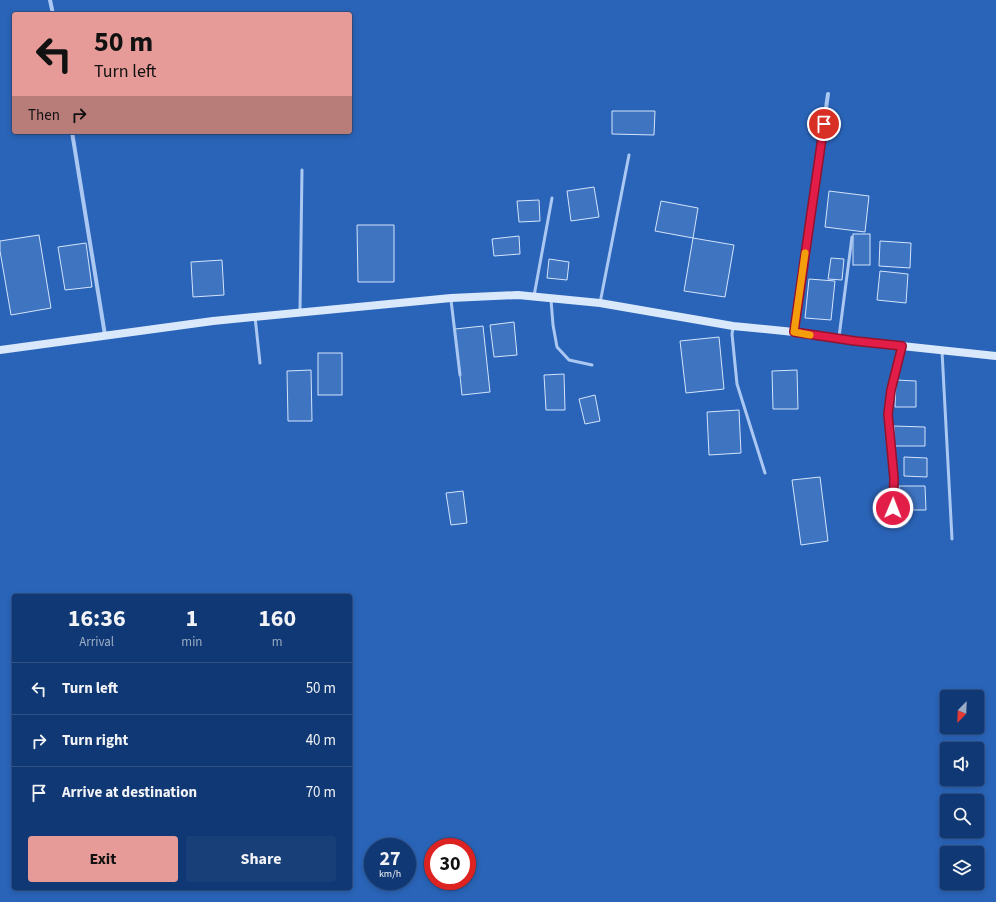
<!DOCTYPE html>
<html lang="en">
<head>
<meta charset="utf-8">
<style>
	:root { --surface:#103874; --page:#193f79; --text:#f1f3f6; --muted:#9cacc5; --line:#305286; --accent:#e69b98 }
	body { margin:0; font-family:"Source Sans 3",sans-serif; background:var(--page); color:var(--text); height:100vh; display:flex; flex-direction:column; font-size:15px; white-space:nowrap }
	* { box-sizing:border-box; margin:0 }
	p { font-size:13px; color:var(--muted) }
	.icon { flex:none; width:22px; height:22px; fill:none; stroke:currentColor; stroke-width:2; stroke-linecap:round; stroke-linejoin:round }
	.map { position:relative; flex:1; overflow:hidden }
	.panel { position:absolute; left:12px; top:594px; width:340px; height:296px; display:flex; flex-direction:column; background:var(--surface); border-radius:4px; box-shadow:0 2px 6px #0003,0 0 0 1px var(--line) }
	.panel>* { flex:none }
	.top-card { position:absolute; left:12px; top:12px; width:340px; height:122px; border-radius:4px; box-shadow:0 2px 6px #0003,0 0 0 1px var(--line); background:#e69b98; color:#111; overflow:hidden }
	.needle { width:26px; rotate:203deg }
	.buttons { position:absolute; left:940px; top:690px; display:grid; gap:8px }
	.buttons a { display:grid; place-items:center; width:44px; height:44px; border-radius:4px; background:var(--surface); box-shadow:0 2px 6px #0003,0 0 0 1px var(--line); font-size:20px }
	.speed { position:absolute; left:364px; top:838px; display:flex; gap:8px; font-size:20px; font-weight:700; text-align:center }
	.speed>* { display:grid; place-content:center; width:52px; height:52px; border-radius:50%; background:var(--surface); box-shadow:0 2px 6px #0003,0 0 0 1px var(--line); line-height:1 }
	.speed small { font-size:10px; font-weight:400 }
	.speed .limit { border:6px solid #d22; background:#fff; color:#111 }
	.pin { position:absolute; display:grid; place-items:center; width:34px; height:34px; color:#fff; margin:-17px; border:2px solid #fff; border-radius:50%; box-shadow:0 1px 4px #0007 }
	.me { position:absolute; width:44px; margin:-22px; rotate:1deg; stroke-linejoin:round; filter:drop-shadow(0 0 3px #0008) }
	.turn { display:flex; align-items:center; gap:14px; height:84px; padding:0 16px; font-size:18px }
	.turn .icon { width:52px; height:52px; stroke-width:2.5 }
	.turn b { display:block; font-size:28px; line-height:34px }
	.then { display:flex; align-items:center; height:38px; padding:0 16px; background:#0003; gap:8px; font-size:15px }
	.eta { display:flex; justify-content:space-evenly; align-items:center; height:68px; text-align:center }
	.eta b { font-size:24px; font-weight:700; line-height:28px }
	.cta { display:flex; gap:8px; margin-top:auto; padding:8px 16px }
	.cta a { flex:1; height:46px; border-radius:4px; background:var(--accent); color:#111; font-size:16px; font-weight:700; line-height:46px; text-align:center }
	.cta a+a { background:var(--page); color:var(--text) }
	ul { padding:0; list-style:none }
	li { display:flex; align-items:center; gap:12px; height:52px; padding:0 16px; border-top:1px solid var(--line) }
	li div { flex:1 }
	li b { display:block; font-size:15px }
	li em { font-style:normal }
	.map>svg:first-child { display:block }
	.green { fill:#2a64b8; fill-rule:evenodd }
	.building { fill:#3f74c1; stroke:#d3e4fc }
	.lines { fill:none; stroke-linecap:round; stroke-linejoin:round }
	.lane { stroke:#abc8f2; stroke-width:3 }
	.street { stroke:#abc8f2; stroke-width:4 }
	.secondary { stroke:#dae8fc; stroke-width:8 }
	.route-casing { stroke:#92132f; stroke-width:10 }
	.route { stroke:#e11d48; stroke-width:7 }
	.slow { stroke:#f59e0b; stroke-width:7 }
</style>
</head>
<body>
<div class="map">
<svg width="996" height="902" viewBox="0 0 996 902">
	<rect width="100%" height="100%" fill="#164a9a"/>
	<path class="green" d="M0 0H996V902H0ZM14 14H350V132H14ZM14 596H350V888H14ZM947 697H977V727H947ZM947 749H977V779H947ZM947 801H977V831H947ZM373 847H407V881H373ZM433 847H467V881H433ZM947 853H977V883H947Z"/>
	<g class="building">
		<polygon points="612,111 655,111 654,135 612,134"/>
		<polygon points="594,187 599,217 571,221 567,191"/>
		<polygon points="829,191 869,196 865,232 825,227"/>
		<polygon points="539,200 540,221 519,222 517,201"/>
		<polygon points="661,201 698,208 693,238 655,231"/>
		<polygon points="357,225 394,225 394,282 358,282"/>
		<rect x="853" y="234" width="17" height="31"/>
		<polygon points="39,235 51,308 11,315 0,251 0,241"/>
		<polygon points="519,236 520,254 494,256 492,239"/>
		<polygon points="693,238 734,245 725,297 684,291"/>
		<polygon points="880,241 911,243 910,268 879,266"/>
		<polygon points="86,243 92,287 65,290 58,247"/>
		<polygon points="831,258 844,259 842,280 828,279"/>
		<polygon points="549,259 569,262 567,280 547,278"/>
		<polygon points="222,260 224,295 193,297 191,262"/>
		<polygon points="880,271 908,274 906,303 877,300"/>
		<polygon points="809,279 835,281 831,320 805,318"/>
		<polygon points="514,322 517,355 494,357 490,325"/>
		<polygon points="483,326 490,392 462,395 455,329"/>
		<polygon points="719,337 724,389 686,393 680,341"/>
		<rect x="318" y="353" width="24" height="42"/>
		<polygon points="311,370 312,421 288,421 287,371"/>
		<polygon points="797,370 798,409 773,409 772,371"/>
		<polygon points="564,374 565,410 546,410 544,375"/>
		<polygon points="896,380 916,381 916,407 895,407"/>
		<polygon points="595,395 600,421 585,424 579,399"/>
		<polygon points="739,410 741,453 709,455 707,412"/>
		<polygon points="894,426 925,427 925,446 894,446"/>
		<polygon points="904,457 927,458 927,477 904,476"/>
		<polygon points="820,477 828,541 801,545 792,480"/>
		<polygon points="899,486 925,486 926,510 899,510"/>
		<polygon points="463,491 467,523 451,525 446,493"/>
	</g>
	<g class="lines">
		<g class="lane">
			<polyline points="534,296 552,198"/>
			<polyline points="451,300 460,375"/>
			<polyline points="551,300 553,325 557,347 569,360 592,365"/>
			<polyline points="600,303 629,155"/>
			<polyline points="300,311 302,170"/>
			<polyline points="255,317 260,363"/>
			<polyline points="733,328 732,334 737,384 765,473"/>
			<polyline points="839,337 852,237"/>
			<polyline points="942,351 952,539"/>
		</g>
		<g class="street">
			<polyline points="50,0 53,14"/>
			<polyline points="72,132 105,335"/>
			<polyline points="794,332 828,94"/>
			<polyline points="893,522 894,477 887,414 891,390 902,346"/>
		</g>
		<polyline class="secondary" points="0,350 213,321 451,298 518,295 600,303 733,326 794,332 855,341 996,356"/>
	</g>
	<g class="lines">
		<defs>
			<polyline id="route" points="824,124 794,332 855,341 902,346 891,390 888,414 894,478 893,508"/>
		</defs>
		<use href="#route" class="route-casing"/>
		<use href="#route" class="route"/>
		<polyline class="slow" points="805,253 794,332 810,335"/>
	</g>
</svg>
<div class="buttons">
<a><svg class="needle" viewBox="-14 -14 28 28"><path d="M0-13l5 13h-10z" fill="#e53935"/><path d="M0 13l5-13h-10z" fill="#9cacc5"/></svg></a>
<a><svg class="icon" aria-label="sound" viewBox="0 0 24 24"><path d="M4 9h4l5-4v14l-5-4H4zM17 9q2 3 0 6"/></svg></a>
<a><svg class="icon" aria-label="search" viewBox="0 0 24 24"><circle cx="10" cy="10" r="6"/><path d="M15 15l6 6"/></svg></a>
<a><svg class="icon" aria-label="layers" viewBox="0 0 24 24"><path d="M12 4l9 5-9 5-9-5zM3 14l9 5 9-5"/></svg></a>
</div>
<div class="speed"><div>27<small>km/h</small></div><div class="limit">30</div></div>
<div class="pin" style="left:824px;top:124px;background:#d93025"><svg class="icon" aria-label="arrive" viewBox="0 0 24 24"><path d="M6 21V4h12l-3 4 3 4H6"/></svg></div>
<svg class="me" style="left:893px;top:508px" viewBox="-20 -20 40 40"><circle r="17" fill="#e11d48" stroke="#fff" stroke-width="3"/><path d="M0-11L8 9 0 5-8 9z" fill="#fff"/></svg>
<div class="top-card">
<div class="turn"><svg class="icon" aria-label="left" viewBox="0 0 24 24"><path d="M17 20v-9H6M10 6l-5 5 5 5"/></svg><div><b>50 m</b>Turn left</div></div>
<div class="then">Then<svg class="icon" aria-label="right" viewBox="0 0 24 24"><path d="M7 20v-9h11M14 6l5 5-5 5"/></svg></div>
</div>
<section class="panel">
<div class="eta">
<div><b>16:36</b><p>Arrival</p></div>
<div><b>1</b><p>min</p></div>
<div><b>160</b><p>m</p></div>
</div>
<ul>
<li><svg class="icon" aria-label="left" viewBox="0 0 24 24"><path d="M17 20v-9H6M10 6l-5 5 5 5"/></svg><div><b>Turn left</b></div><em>50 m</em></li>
<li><svg class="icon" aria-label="right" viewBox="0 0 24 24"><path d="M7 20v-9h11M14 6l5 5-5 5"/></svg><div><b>Turn right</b></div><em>40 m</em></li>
<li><svg class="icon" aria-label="arrive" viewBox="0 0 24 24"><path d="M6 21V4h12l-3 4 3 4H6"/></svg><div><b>Arrive at destination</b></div><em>70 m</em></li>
</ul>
<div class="cta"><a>Exit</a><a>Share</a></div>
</section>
</div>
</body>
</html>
